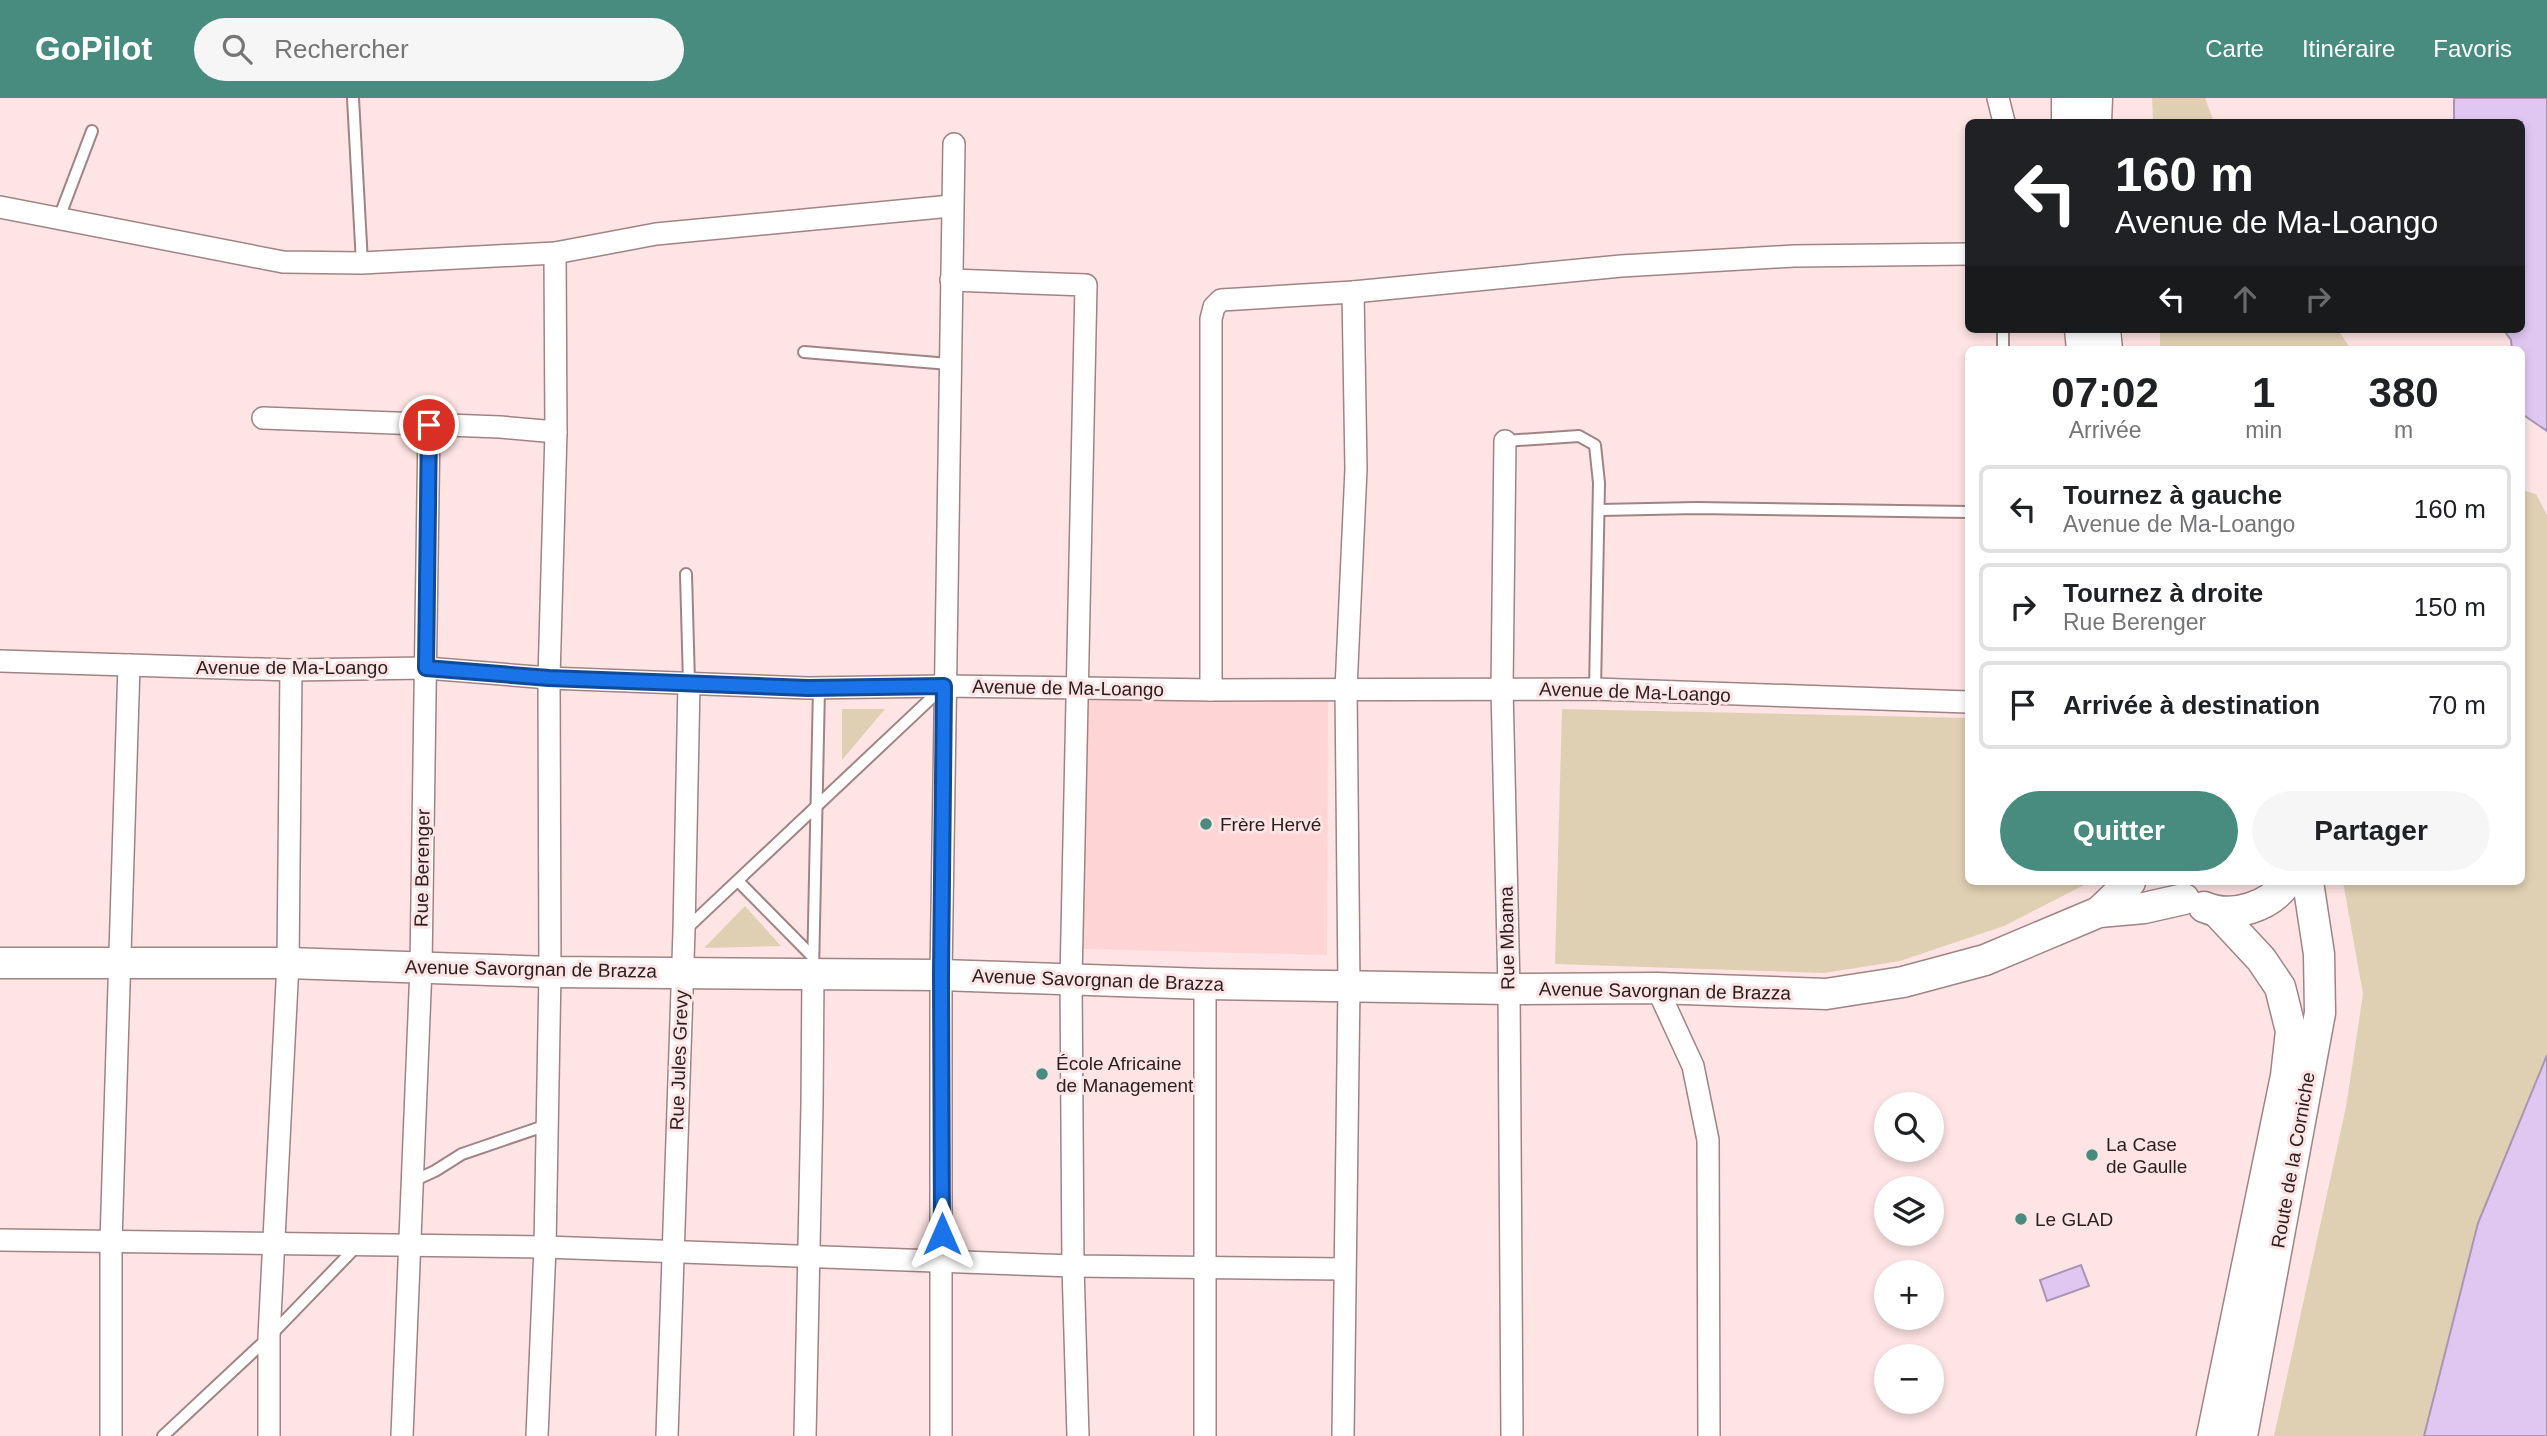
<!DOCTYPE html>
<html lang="fr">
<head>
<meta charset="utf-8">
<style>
	:root { --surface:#fff; --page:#f6f6f6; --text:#202124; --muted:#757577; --line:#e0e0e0; --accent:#488b7f }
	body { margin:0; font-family:Helvetica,sans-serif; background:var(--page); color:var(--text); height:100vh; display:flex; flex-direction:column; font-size:26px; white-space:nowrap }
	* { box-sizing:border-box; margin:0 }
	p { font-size:23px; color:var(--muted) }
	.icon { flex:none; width:38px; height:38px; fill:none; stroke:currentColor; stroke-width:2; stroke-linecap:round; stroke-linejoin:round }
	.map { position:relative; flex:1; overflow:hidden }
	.drawer { position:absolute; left:1965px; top:248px; width:560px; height:539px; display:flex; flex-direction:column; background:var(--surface); border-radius:10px; box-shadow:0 4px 10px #0003 }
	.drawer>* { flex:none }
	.hud { position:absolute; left:1965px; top:21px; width:560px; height:214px; border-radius:10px; box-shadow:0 4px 10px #0003; background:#202124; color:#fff; overflow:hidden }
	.fabs { position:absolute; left:1874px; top:994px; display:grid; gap:14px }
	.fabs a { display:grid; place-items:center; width:70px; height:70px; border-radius:50%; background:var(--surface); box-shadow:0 4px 10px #0003; font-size:35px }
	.pin { position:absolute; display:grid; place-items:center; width:60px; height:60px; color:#fff; margin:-30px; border:4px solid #fff; border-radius:50%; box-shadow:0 2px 7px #0007 }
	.me { position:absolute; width:77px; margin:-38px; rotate:0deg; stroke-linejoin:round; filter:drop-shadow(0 0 5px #0008) }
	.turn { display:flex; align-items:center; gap:24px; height:147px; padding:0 35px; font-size:32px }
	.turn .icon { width:91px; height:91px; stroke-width:2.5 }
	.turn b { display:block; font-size:49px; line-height:60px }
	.lanes { display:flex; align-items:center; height:66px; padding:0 35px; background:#0003; justify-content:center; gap:35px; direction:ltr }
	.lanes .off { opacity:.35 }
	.eta { display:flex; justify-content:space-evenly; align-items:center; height:119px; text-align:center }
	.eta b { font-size:42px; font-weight:600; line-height:49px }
	.action { display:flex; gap:14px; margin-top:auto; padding:14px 35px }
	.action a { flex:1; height:80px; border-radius:42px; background:var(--accent); color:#fff; font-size:28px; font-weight:600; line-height:80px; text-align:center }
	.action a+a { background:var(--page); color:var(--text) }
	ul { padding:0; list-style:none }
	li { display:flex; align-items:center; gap:21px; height:88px; margin:0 14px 10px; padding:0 21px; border:4px solid var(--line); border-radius:10px }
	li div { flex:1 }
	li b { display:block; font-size:26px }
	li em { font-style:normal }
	header { display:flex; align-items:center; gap:42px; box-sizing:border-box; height:98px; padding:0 35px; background:var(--accent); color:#fff }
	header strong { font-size:33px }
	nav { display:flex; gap:38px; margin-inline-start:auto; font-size:24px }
	.search { width:490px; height:63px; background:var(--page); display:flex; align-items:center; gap:18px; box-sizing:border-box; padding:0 24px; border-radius:38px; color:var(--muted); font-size:26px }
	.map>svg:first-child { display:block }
	.built { fill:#fed4d5 }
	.green { fill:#e0d0b3 }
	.water { fill:#e0c7f2; stroke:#a995b3; stroke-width:2 }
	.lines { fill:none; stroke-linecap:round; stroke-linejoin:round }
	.service-casing { stroke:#a18384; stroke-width:14 }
	.minor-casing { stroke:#a18384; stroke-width:24 }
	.secondary-casing { stroke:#a18384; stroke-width:33 }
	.service { stroke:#fff; stroke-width:10 }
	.minor { stroke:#fff; stroke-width:21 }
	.secondary { stroke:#fff; stroke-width:30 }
	.route-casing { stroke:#114b97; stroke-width:18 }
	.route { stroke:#1a73e8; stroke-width:12 }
	.poi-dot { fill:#488b7f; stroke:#fee4e4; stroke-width:2.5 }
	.labels { text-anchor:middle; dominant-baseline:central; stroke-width:6; stroke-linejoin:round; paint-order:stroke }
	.street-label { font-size:19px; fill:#2a1f1f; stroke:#fee4e4 }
	.poi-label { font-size:19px; fill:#2a1f1f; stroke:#fee4e4; text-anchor:start }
</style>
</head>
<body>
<header>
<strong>GoPilot</strong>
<div class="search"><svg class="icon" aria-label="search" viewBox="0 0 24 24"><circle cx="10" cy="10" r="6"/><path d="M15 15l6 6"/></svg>Rechercher</div>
<nav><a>Carte</a><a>Itinéraire</a><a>Favoris</a></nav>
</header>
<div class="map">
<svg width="2547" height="1338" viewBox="0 0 2547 1338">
	<rect width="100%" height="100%" fill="#fee4e4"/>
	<polygon class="built" points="1086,599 1328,601 1327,857 1083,851"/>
	<g class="green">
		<polygon points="2152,0 2205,0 2214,24 2153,24"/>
		<polygon points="2160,231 2338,231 2351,252 2164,252 2160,251"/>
		<polygon points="2522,392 2536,396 2547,417 2547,957 2478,1125 2424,1338 2274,1338 2346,1009 2363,896 2343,784 2522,784"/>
		<polygon points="842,611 885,611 842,662"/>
		<polygon points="1562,611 1969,620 1969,784 2090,784 2004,828 1900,863 1824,875 1555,866"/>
		<polygon points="745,808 781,848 704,850"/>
	</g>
	<g class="water">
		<polygon points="2454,0 2547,0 2547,333 2522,316 2522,252 2512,252 2511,242 2503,231 2522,231 2522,24 2454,24"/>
		<polygon points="2547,957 2547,1338 2424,1338 2478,1125"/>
		<polygon points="2081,1167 2089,1188 2047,1203 2040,1182"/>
	</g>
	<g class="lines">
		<defs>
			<g id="service">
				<polyline points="353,0 362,165"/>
				<polyline points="59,120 92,33"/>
				<polyline points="2003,252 2003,231"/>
				<polyline points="804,254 949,266"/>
				<polyline points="1505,343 1579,338 1595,347 1599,385 1595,591"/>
				<polyline points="1600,412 1696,410 1969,414"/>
				<polyline points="686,476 689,585"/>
				<polyline points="739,784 813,859"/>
				<polyline points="684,833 942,590"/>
				<polyline points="813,874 819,590"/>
				<polyline points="411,1084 435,1073 462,1056 547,1027"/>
				<polyline points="163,1338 269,1239 358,1147"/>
			</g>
			<g id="minor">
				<polyline points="1998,0 2004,24"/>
				<polyline points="0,109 283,164 362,165 555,155 656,136 951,108"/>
				<polyline points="951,182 1086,187 1071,881 1073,1168 1078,1338"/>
				<polyline points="263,320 500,329 556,334"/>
				<polyline points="1505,343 1502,590 1509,891 1512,1338"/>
				<polyline points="0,563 291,572 426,570 549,580 808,590 944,588 1211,592 1595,591 1968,604"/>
				<polyline points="1211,592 1211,221 1214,209 1221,202 1353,194 1621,168 1794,158 1969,156"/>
				<polyline points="1205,886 1205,1338"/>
				<polyline points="1657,890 1693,968 1708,1042 1709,1338"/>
				<polyline points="0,1142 545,1149 1073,1168 1344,1171"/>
				<polyline points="111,1338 111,1144 129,567"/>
				<polyline points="269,1338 269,1239 288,865 291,572"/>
				<polyline points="402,1338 421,869 429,327"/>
				<polyline points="537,1338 545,1149 550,874 549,580 556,334 555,155"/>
				<polyline points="667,1338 684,833 689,585"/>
				<polyline points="805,1338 812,1007 813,876"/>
				<polyline points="941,1338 941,877 954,46"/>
				<polyline points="1343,1338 1349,888 1346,591 1356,371 1353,194"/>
			</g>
			<g id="secondary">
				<polyline points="2067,24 2067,0"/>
				<polyline points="2096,24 2097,0"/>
				<polyline points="2080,231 2082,252"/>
				<polyline points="2105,231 2107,252"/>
				<path d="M2204 809C2232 821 2270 809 2287 784"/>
				<polyline points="2099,814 2130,784"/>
				<polyline points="0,865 288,865 550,874 941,877 1205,886 1509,891 1657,890 1826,896 1903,884 1985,862 2099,814 2144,810 2184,801"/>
				<polyline points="2212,1338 2286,978 2291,933 2280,889 2261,861 2219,816"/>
				<polyline points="2242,1338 2320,915 2319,856 2308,784"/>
			</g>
		</defs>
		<use href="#service" class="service-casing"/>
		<use href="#minor" class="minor-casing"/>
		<use href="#secondary" class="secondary-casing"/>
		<use href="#service" class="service"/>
		<use href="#minor" class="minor"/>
		<use href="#secondary" class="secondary"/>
	</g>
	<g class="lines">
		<defs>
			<polyline id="route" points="429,327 426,570 549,580 808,590 944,588 941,877 942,1136"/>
		</defs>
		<use href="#route" class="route-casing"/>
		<use href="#route" class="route"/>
	</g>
	<g class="poi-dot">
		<circle cx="1206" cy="726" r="7"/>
		<circle cx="1042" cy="976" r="7"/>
		<circle cx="2092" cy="1057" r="7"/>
		<circle cx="2021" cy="1121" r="7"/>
	</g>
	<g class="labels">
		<g class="street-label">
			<text x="292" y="569">Avenue de Ma-Loango</text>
			<text transform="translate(1068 590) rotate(1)">Avenue de Ma-Loango</text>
			<text transform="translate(1635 594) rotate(2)">Avenue de Ma-Loango</text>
			<text transform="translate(422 770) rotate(-89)">Rue Berenger</text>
			<text transform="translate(1507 840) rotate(-91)">Rue Mbama</text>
			<text transform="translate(531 871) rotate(1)">Avenue Savorgnan de Brazza</text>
			<text transform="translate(1098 882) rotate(2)">Avenue Savorgnan de Brazza</text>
			<text transform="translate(1665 893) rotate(1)">Avenue Savorgnan de Brazza</text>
			<text transform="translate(679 962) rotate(-88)">Rue Jules Grevy</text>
			<text transform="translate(2293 1062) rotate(-80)">Route de la Corniche</text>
		</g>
		<g class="poi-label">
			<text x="1220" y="726">Frère Hervé</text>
			<text x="1056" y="965">École Africaine<tspan x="1056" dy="22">de Management</tspan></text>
			<text x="2106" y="1046">La Case<tspan x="2106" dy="22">de Gaulle</tspan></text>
			<text x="2035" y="1121">Le GLAD</text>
		</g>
	</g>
</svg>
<div class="fabs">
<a><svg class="icon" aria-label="search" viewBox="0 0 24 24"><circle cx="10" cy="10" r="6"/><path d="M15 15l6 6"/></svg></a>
<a><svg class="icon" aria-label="layers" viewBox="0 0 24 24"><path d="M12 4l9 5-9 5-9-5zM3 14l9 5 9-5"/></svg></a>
<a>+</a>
<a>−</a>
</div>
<div class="pin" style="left:429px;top:327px;background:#d93025"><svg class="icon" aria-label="arrive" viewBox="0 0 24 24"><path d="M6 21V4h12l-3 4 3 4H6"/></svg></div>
<svg class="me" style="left:942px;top:1136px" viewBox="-20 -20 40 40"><path d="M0-17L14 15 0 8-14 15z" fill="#1a73e8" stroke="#fff" stroke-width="4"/></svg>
<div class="hud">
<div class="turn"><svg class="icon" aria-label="left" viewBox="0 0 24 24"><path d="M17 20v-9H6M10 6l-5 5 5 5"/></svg><div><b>160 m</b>Avenue de Ma-Loango</div></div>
<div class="lanes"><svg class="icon" aria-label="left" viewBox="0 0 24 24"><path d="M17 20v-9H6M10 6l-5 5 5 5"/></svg><svg class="icon off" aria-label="ahead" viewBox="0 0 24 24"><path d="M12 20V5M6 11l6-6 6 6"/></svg><svg class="icon off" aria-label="right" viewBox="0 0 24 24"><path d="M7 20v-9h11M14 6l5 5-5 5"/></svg></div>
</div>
<section class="drawer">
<div class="eta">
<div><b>07:02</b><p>Arrivée</p></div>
<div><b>1</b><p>min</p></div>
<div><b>380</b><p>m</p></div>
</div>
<ul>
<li><svg class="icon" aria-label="left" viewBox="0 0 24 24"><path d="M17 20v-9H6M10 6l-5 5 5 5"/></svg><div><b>Tournez à gauche</b><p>Avenue de Ma-Loango</p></div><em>160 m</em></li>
<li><svg class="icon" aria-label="right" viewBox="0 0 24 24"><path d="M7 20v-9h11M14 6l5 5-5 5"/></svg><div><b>Tournez à droite</b><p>Rue Berenger</p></div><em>150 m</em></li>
<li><svg class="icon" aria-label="arrive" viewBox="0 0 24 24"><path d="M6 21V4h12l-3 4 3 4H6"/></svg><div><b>Arrivée à destination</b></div><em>70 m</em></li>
</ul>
<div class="action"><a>Quitter</a><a>Partager</a></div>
</section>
</div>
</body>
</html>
